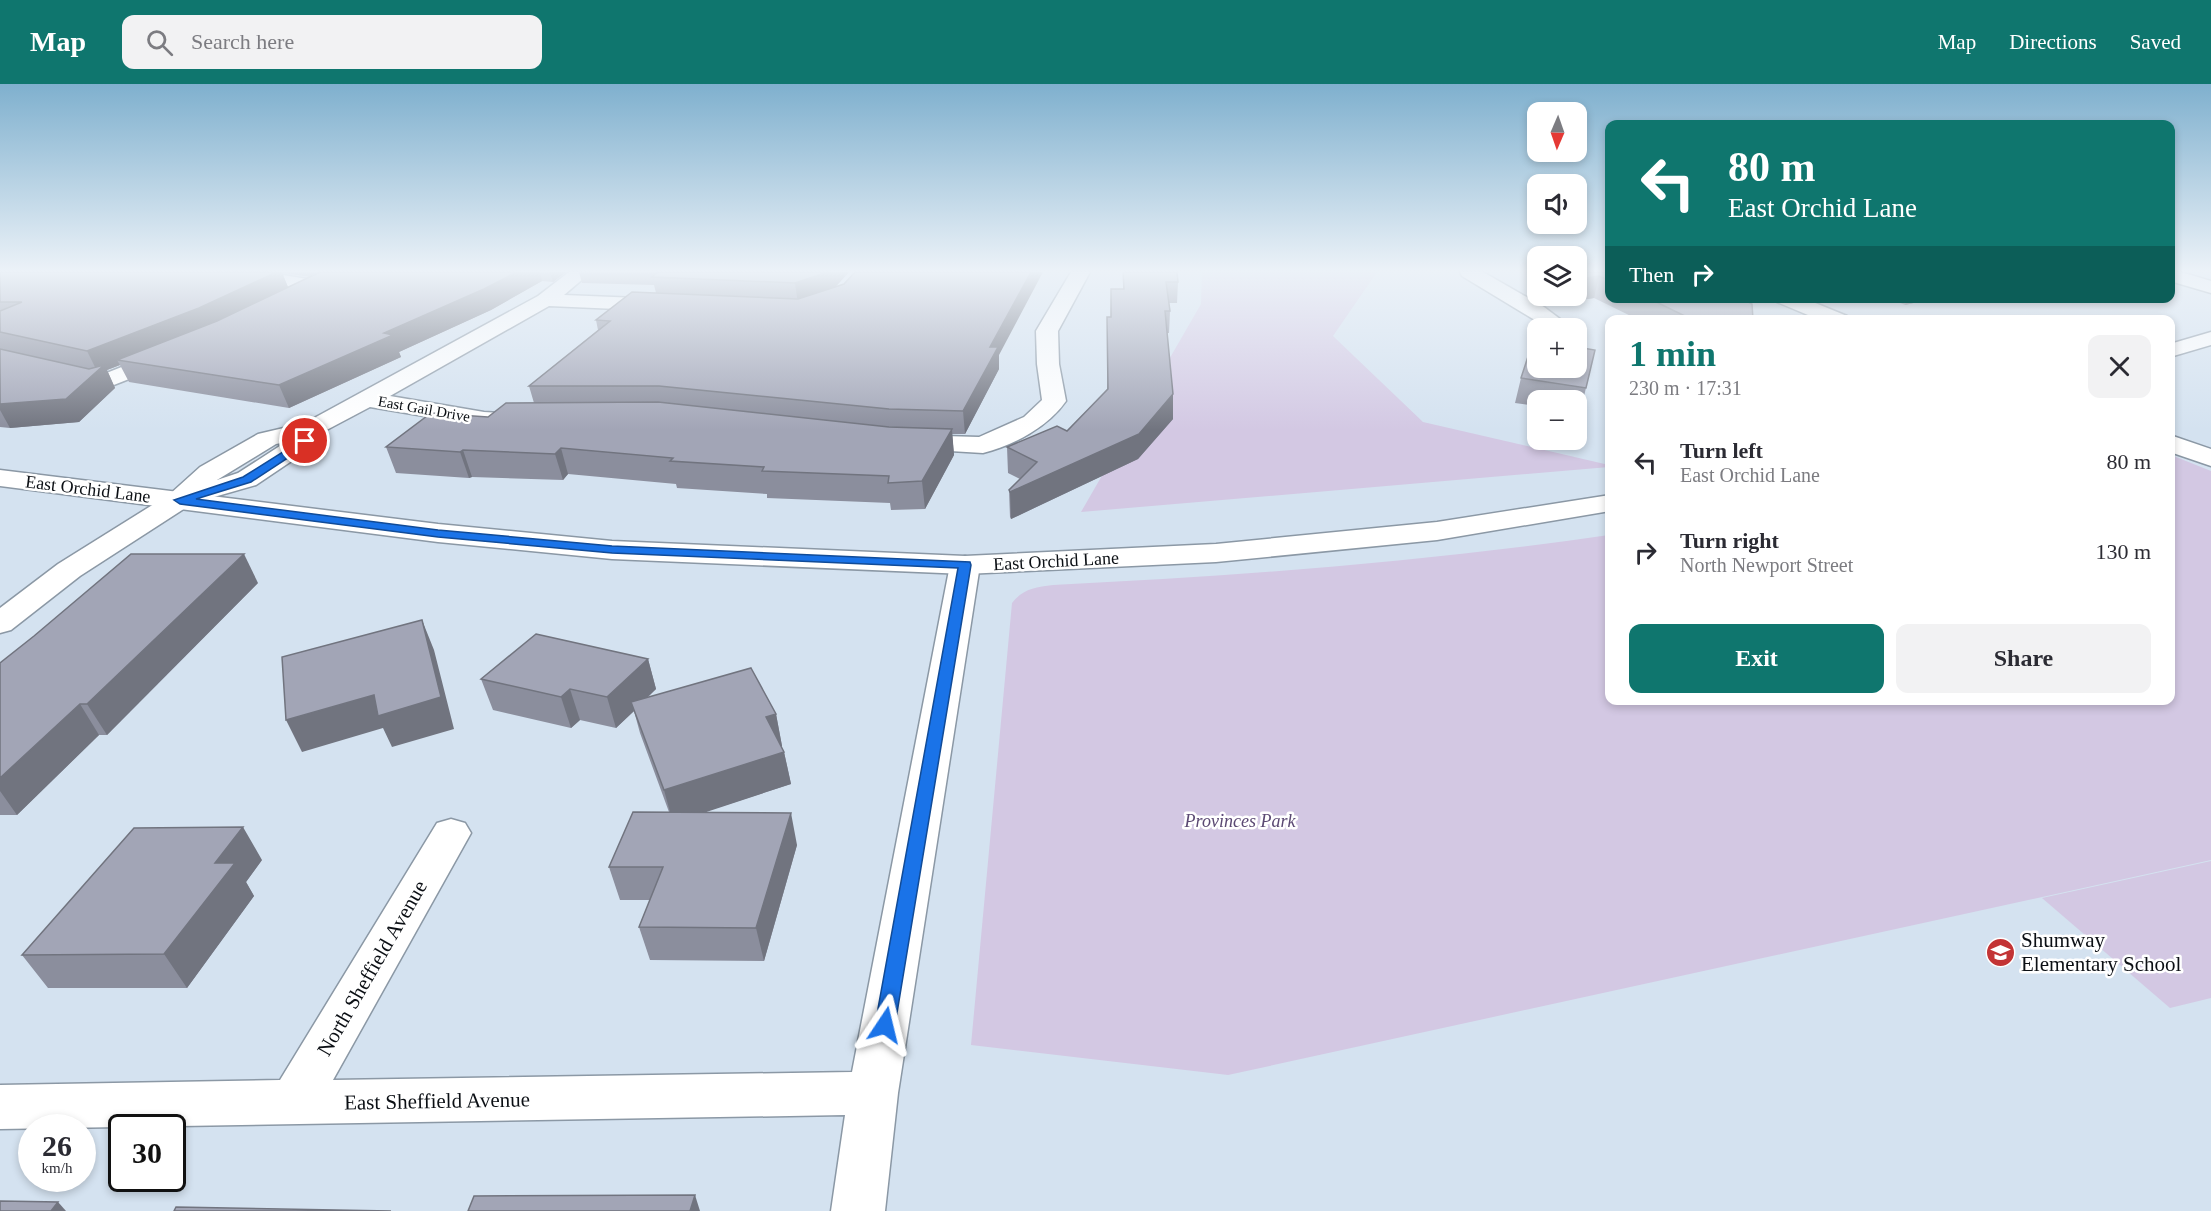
<!DOCTYPE html>
<html lang="en">
<head>
<meta charset="utf-8">
<style>
	:root { --surface:#fff; --page:#f2f2f3; --text:#2b2b33; --muted:#7c7c81; --accent:#0f766e }
	body { margin:0; font-family:Georgia,serif; background:var(--page); color:var(--text); height:100vh; display:flex; flex-direction:column; font-size:22px; white-space:nowrap }
	* { box-sizing:border-box; margin:0 }
	p { font-size:20px; color:var(--muted) }
	.icon { flex:none; width:33px; height:33px; fill:none; stroke:currentColor; stroke-width:2; stroke-linecap:round; stroke-linejoin:round }
	.map { position:relative; flex:1; overflow:hidden }
	.drawer { position:absolute; left:1605px; top:231px; width:570px; height:390px; display:flex; flex-direction:column; background:var(--surface); border-radius:12px; box-shadow:0 3px 9px #0003 }
	.drawer>* { flex:none }
	.hud { position:absolute; left:1605px; top:36px; width:570px; height:183px; border-radius:12px; box-shadow:0 3px 9px #0003; background:#0f766e; color:#fff; overflow:hidden }
	.needle { width:39px; rotate:182deg }
	.fabs { position:absolute; left:1527px; top:18px; display:grid; gap:12px }
	.fabs a { display:grid; place-items:center; width:60px; height:60px; border-radius:12px; background:var(--surface); box-shadow:0 3px 9px #0003; font-size:30px }
	.speed { position:absolute; left:18px; top:1030px; display:flex; gap:12px; font-size:30px; font-weight:700; text-align:center }
	.speed>* { display:grid; place-content:center; width:78px; height:78px; border-radius:50%; background:var(--surface); box-shadow:0 3px 9px #0003; line-height:1 }
	.speed small { font-size:15px; font-weight:400 }
	.speed .limit { border:3px solid #111; border-radius:9px; background:#fff; color:#111 }
	.pin { position:absolute; display:grid; place-items:center; width:51px; height:51px; color:#fff; margin:-26px; border:3px solid #fff; border-radius:50%; box-shadow:0 2px 6px #0007 }
	.me { position:absolute; width:66px; margin:-33px; rotate:10deg; stroke-linejoin:round; filter:drop-shadow(0 0 4px #0008) }
	.turn { display:flex; align-items:center; gap:21px; height:126px; padding:0 24px; font-size:27px }
	.turn .icon { width:78px; height:78px; stroke-width:2.5 }
	.turn b { display:block; font-size:42px; line-height:51px }
	.then { display:flex; align-items:center; height:57px; padding:0 24px; background:#0003; gap:12px; font-size:22px }
	.round { display:grid; place-items:center; flex:none; width:63px; height:63px; border-radius:12px; background:var(--page) }
	.headline { display:flex; align-items:center; justify-content:space-between; height:102px; padding:0 24px }
	h1 { font-size:36px; font-weight:700; line-height:45px; color:var(--accent) }
	.action { display:flex; gap:12px; margin-top:auto; padding:12px 24px }
	.action a { flex:1; height:69px; border-radius:12px; background:var(--accent); color:#fff; font-size:24px; font-weight:700; line-height:69px; text-align:center }
	.action a+a { background:var(--page); color:var(--text) }
	ul { padding:0; list-style:none }
	li { display:flex; align-items:center; gap:18px; height:90px; padding:0 24px }
	li div { flex:1 }
	li b { display:block; font-size:22px }
	li em { font-style:normal }
	header { display:flex; align-items:center; gap:36px; box-sizing:border-box; height:84px; padding:0 30px; background:var(--accent); color:#fff }
	header strong { font-size:28px }
	nav { display:flex; gap:33px; margin-inline-start:auto; font-size:21px }
	.search { width:420px; height:54px; background:var(--page); display:flex; align-items:center; gap:15px; box-sizing:border-box; padding:0 21px; border-radius:12px; color:var(--muted); font-size:22px }
	.map>svg:first-child { display:block }
	.green { fill:#d3c8e3 }
	.lines { fill:none; stroke-linecap:round; stroke-linejoin:round }
	.street-casing { stroke:#8b98a5; stroke-width:3 }
	.secondary-casing { stroke:#8b98a5; stroke-width:3 }
	.street { fill:#fff; fill-rule:evenodd }
	.secondary { fill:#fff; fill-rule:evenodd }
	.wall { fill:#8b8e9d; fill-rule:evenodd }
	.shaded-wall { fill:#71747f }
	.building { fill:#a2a5b6; stroke:#71747f; stroke-width:1.5 }
	.route { fill:#1a73e8; stroke:#114b97; stroke-width:1.5 }
	.labels { text-anchor:middle; dominant-baseline:central; stroke-width:5; stroke-linejoin:round; paint-order:stroke }
	.far-street-label { font-size:15px; fill:#0b0f14; stroke:#fff }
	.street-label { font-size:18px; fill:#0b0f14; stroke:#fff }
	.park-label { font-size:18px; font-style:italic; fill:#5b4973; stroke:#fff }
	.near-poi-label { font-size:21px; fill:#0b0f14; stroke:#fff; text-anchor:start }
	.near-street-label { font-size:21px; fill:#0b0f14; stroke:#fff }
</style>
</head>
<body>
<header>
<strong>Map</strong>
<div class="search"><svg class="icon" aria-label="search" viewBox="0 0 24 24"><circle cx="10" cy="10" r="6"/><path d="M15 15l6 6"/></svg>Search here</div>
<nav><a>Map</a><a>Directions</a><a>Saved</a></nav>
</header>
<div class="map">
<svg width="2211" height="1127" viewBox="0 0 2211 1127">
	<rect width="100%" height="100%" fill="#d4e2f0"/>
	<g class="green">
		<polygon points="1202,188 1377,188 1333,252 1423,338 1609,381 1609,383 1081,428 1201,220"/>
		<path d="M2171 371 2211 387V776L1228 991 971 961 1012 519C1023 505 1035 503 1053 501 1239 492 1425 478 1609 451L1610 616H2170Z"/>
		<polygon points="2211,777 2211,914 2170,924 2042,814"/>
	</g>
	<g class="lines">
		<defs>
			<g id="street">
				<polygon points="217,188 264,188 320,197 327,199 330,203 327,207 320,209 226,194 219,192"/>
				<path d="M569 188H591L564 211 663 215 670 217 673 221 670 225 663 227 549 222 390 312 484 328 517 330 520 335 517 340 484 342 370 323 319 350 321 352 314 362 256 401 193 419 80 492 11 546 0 549V524L58 480 170 410 200 383 258 350 305 339 538 212ZM286 358 238 389 217 396 276 360Z"/>
				<path d="M1071 188H1090L1058 247 1059 280 1066 317C1048 343 1014 361 983 369L900 364 896 359 900 354 909 351 979 353 1024 333 1042 316 1037 280 1036 247Z"/>
				<polygon points="1460,188 1483,188 1544,223 1572,244 1548,244 1462,192"/>
				<polygon points="2170,188 2181,188 2211,197 2211,209 2170,197"/>
				<polygon points="1774,214 1803,214 1847,232 1850,236 1820,236 1777,218"/>
				<polygon points="167,265 175,267 178,272 175,277 101,306 0,282 0,268 99,292"/>
				<polygon points="2170,351 2211,365 2211,382 2170,368"/>
				<polygon points="965,472 976,475 980,481 898,1009 885,1127 831,1127 845,1031 0,1045 0,1001 280,996 437,739 451,735 465,739 471,749 333,996 852,988 950,481 954,475"/>
			</g>
			<g id="secondary">
				<polygon points="2211,248 2211,261 2170,273 2170,260"/>
				<polygon points="0,386 438,440 612,457 965,472 1216,460 1437,438 1610,411 1610,427 1437,456 1216,478 965,490 612,475 438,458 0,402"/>
			</g>
		</defs>
		<use href="#street" class="street-casing"/>
		<use href="#secondary" class="secondary-casing"/>
		<use href="#street" class="street"/>
		<use href="#secondary" class="secondary"/>
	</g>
	<g class="wall">
		<path d="M0 188H566L553 198 542 197 491 226 399 268 401 273 289 324 129 298 120 281 107 286 115 304 79 338 10 344 0 343ZM282 189 310 193 288 203Z"/>
		<polygon points="579,188 849,188 835,203 999,271 999,285 965,350 952,350 954,371 925,425 891,426 890,419 767,414 767,410 677,404 676,400 568,390 563,396 472,393 469,394 396,389 386,363 488,333 534,319 529,302 598,246 596,236 656,209 654,201 582,199"/>
		<polygon points="1123,188 1177,188 1178,198 1177,219 1169,219 1170,227 1169,249 1167,249 1173,335 1138,375 1011,435 1010,433 1009,406 1020,395 1008,389 1007,363 1067,347 1107,305 1111,233 1123,205"/>
		<polygon points="1528,188 1538,188 1538,193"/>
		<polygon points="1576,188 1610,188 1610,214 1740,214 1753,236 1639,236 1594,214 1581,216 1573,212 1576,212"/>
		<polygon points="1889,214 1935,214 1905,221"/>
		<polygon points="1595,266 1580,329 1576,328 1576,316 1538,316 1538,322 1515,319 1521,294"/>
		<polygon points="258,499 107,651 99,651 17,731 0,731 0,579"/>
		<polygon points="648,575 656,605 648,613 776,630 782,662 781,662 784,668 791,700 704,728 797,761 764,877 650,876 639,843 650,816 620,816 609,783 669,728 640,649 634,627 616,644 580,636 571,644 493,626 481,595"/>
		<polygon points="262,776 246,798 254,812 187,904 48,904 22,871"/>
	</g>
	<g class="shaded-wall">
		<polygon points="277,188 282,188 289,206 208,245 117,276 120,281 107,286 115,304 79,338 10,344 0,326 0,320 97,287 87,267"/>
		<polygon points="517,188 540,188 542,197 491,226 399,268 401,273 289,324 279,301 384,249"/>
		<polygon points="550,188 566,188 553,198"/>
		<polygon points="828,188 849,188 830,209 798,220 795,199"/>
		<polygon points="1031,188 1043,188 999,271 999,285 965,350 963,327 990,263"/>
		<polygon points="1599,192 1594,214 1581,216 1587,194"/>
		<polygon points="1908,214 1935,214 1905,221"/>
		<polygon points="1173,310 1173,335 1138,375 1011,435 1010,408"/>
		<polygon points="952,345 954,371 925,425 922,397"/>
		<polygon points="561,364 568,390 563,396 555,370"/>
		<polygon points="463,366 472,393 469,394 460,368"/>
		<polygon points="244,470 258,499 107,651 87,620"/>
		<polygon points="422,536 434,566 454,645 392,663 383,644 302,668 286,636 374,611"/>
		<polygon points="648,575 656,605 634,626 631,618 634,627 616,644 607,613"/>
		<polygon points="570,605 580,636 571,644 561,613"/>
		<polygon points="80,620 99,651 17,731 0,707 0,694"/>
		<polygon points="776,630 782,662 773,664 766,633"/>
		<polygon points="784,668 791,700 673,739 664,706"/>
		<polygon points="791,729 797,761 764,877 756,844"/>
		<polygon points="243,743 262,776 246,798 254,812 187,904 164,870 215,779"/>
		<polygon points="695,1111 700,1127 690,1127"/>
		<polygon points="58,1118 66,1127 51,1127"/>
	</g>
	<g class="building">
		<polygon points="0,188 277,188 199,224 87,267 0,248 0,227 22,218 0,218"/>
		<polygon points="320,188 517,188 484,205 384,249 393,251 279,301 117,276 217,237"/>
		<polygon points="658,188 828,188 795,199 652,193"/>
		<polygon points="855,188 1031,188 990,263 998,263 963,327 889,325 659,302 529,302 610,237 596,236 632,208 798,215 844,200"/>
		<polygon points="1123,188 1177,188 1178,198 1166,198 1170,227 1165,227 1173,310 1139,350 1010,408 1009,406 1037,378 1007,363 1057,342 1067,347 1108,305 1107,233 1111,233 1111,205 1124,205"/>
		<polygon points="1576,188 1610,188 1610,197 1599,192 1587,194"/>
		<polygon points="1648,214 1740,214 1752,220 1753,236 1693,236"/>
		<polygon points="1533,257 1538,258 1538,284 1576,284 1576,263 1595,266 1586,304 1521,294"/>
		<polygon points="0,265 89,285 104,281 66,315 0,320"/>
		<polygon points="658,318 889,343 952,345 922,397 888,399 889,392 762,387 764,383 670,377 673,374 561,364 555,370 463,366 460,368 386,363 431,329 488,333 506,319"/>
		<polygon points="131,470 244,470 87,620 80,620 0,694 0,579 34,552"/>
		<polygon points="422,536 441,613 378,632 374,611 286,636 282,573"/>
		<polygon points="536,550 648,575 607,613 570,605 561,613 481,595"/>
		<polygon points="751,584 776,630 766,633 784,668 664,706 631,618"/>
		<polygon points="633,728 791,729 756,844 639,843 663,783 609,783"/>
		<polygon points="243,743 215,779 235,779 164,870 22,871 134,744"/>
		<polygon points="695,1111 690,1127 468,1127 474,1112"/>
		<polygon points="0,1117 58,1118 51,1127 0,1127"/>
		<polygon points="176,1123 391,1127 174,1127"/>
	</g>
	<linearGradient id="sky" x2="0" y2="1"><stop stop-color="#7fb0ce"/><stop offset="0.54" stop-color="#ecf2f8"/><stop offset="1" stop-color="#ecf2f8" stop-opacity="0"/></linearGradient>
	<rect width="2211" height="346" fill="url(#sky)"/>
	<polygon class="route" points="305,354 309,355 309,360 251,398 196,415 438,446 612,462 970,478 971,481 895,941 892,947 885,949 878,947 875,941 958,484 612,469 438,453 180,420 174,416 243,393"/>
	<defs>
		<symbol id="school-disc" viewBox="-11 -11 22 22"><circle r="9.5" fill="#c33435" stroke="#fff"/><path d="M0-5L7-2L0 1L-7-2ZM-4 1L0 2.5L4 1V4Q0 6-4 4Z" fill="#fff"/></symbol>
	</defs>
	<g fill-rule="evenodd">
		<use href="#school-disc" x="1984" y="852" width="33" height="33"/>
	</g>
	<g class="labels">
		<g class="far-street-label">
			<text transform="translate(424 325) rotate(10)">East Gail Drive</text>
		</g>
		<g class="street-label">
			<text transform="translate(88 405) rotate(7)">East Orchid Lane</text>
			<text transform="translate(1056 477) rotate(-3)">East Orchid Lane</text>
		</g>
		<g class="park-label">
			<text x="1240" y="737">Provinces Park</text>
		</g>
		<g class="near-poi-label">
			<text x="2021" y="856">Shumway<tspan x="2021" dy="24">Elementary School</tspan></text>
		</g>
		<g class="near-street-label">
			<text transform="translate(372 884) rotate(-60)">North Sheffield Avenue</text>
			<text transform="translate(437 1017) rotate(-1)">East Sheffield Avenue</text>
		</g>
	</g>
</svg>
<div class="fabs">
<a><svg class="needle" viewBox="-14 -14 28 28"><path d="M0-13l5 13h-10z" fill="#e53935"/><path d="M0 13l5-13h-10z" fill="#7c7c81"/></svg></a>
<a><svg class="icon" aria-label="sound" viewBox="0 0 24 24"><path d="M4 9h4l5-4v14l-5-4H4zM17 9q2 3 0 6"/></svg></a>
<a><svg class="icon" aria-label="layers" viewBox="0 0 24 24"><path d="M12 4l9 5-9 5-9-5zM3 14l9 5 9-5"/></svg></a>
<a>+</a>
<a>−</a>
</div>
<div class="speed"><div>26<small>km/h</small></div><div class="limit">30</div></div>
<div class="pin" style="left:305px;top:357px;background:#d93025"><svg class="icon" aria-label="arrive" viewBox="0 0 24 24"><path d="M6 21V4h12l-3 4 3 4H6"/></svg></div>
<svg class="me" style="left:885px;top:941px" viewBox="-20 -20 40 40"><path d="M0-17L14 15 0 8-14 15z" fill="#1a73e8" stroke="#fff" stroke-width="4"/></svg>
<div class="hud">
<div class="turn"><svg class="icon" aria-label="left" viewBox="0 0 24 24"><path d="M17 20v-9H6M10 6l-5 5 5 5"/></svg><div><b>80 m</b>East Orchid Lane</div></div>
<div class="then">Then<svg class="icon" aria-label="right" viewBox="0 0 24 24"><path d="M7 20v-9h11M14 6l5 5-5 5"/></svg></div>
</div>
<section class="drawer">
<div class="headline"><div><h1>1 min</h1><p>230 m · 17:31</p></div><a class="round"><svg class="icon" aria-label="close" viewBox="0 0 24 24"><path d="M6 6l12 12M18 6L6 18"/></svg></a></div>
<ul>
<li><svg class="icon" aria-label="left" viewBox="0 0 24 24"><path d="M17 20v-9H6M10 6l-5 5 5 5"/></svg><div><b>Turn left</b><p>East Orchid Lane</p></div><em>80 m</em></li>
<li><svg class="icon" aria-label="right" viewBox="0 0 24 24"><path d="M7 20v-9h11M14 6l5 5-5 5"/></svg><div><b>Turn right</b><p>North Newport Street</p></div><em>130 m</em></li>
</ul>
<div class="action"><a>Exit</a><a>Share</a></div>
</section>
</div>
</body>
</html>
